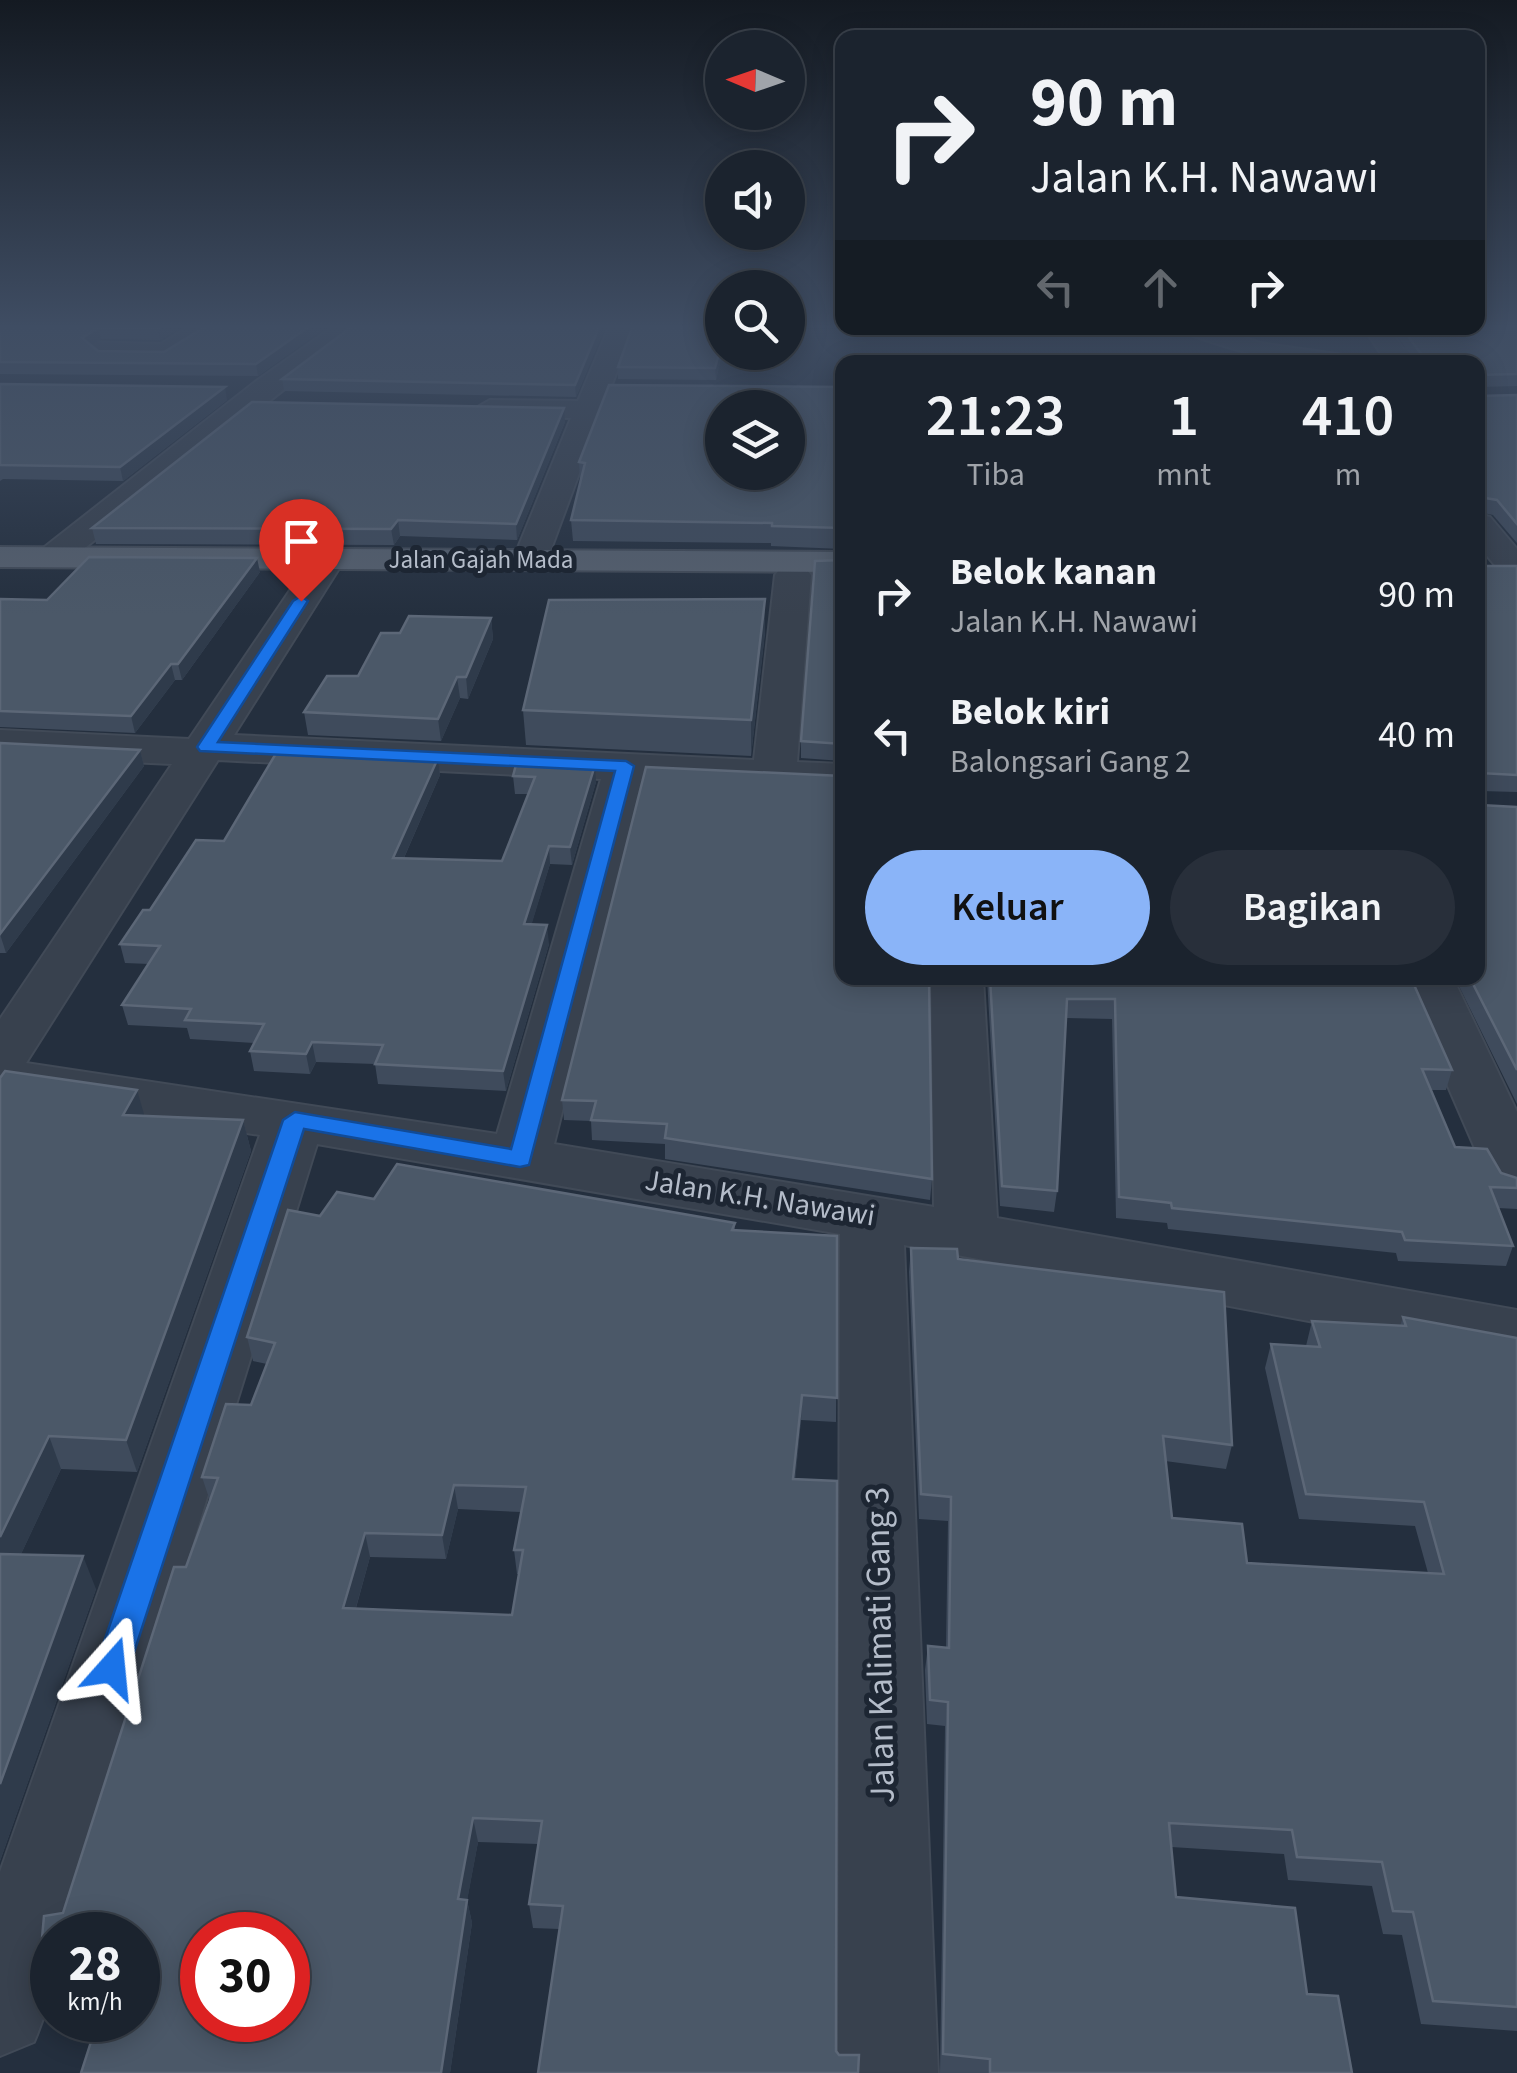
<!DOCTYPE html>
<html lang="id">
<head>
<meta charset="utf-8">
<style>
	:root { --surface:#1b232e; --page:#282f3a; --text:#f1f3f6; --muted:#a0a4aa; --line:#39404a; --accent:#8ab4f8 }
	body { margin:0; font-family:"Source Sans 3",sans-serif; background:var(--page); color:var(--text); height:100vh; display:flex; flex-direction:column; font-size:38px; white-space:nowrap }
	* { box-sizing:border-box; margin:0 }
	p { font-size:32px; color:var(--muted) }
	.icon { flex:none; width:55px; height:55px; fill:none; stroke:currentColor; stroke-width:2; stroke-linecap:round; stroke-linejoin:round }
	.map { position:relative; flex:1; overflow:hidden }
	.side { position:absolute; left:835px; top:355px; width:650px; height:630px; display:flex; flex-direction:column; background:var(--surface); border-radius:20px; box-shadow:0 5px 25px #0003,0 0 0 2px var(--line) }
	.side>* { flex:none }
	.top-card { position:absolute; left:835px; top:30px; width:650px; height:305px; border-radius:20px; box-shadow:0 5px 25px #0003,0 0 0 2px var(--line); background:#1b232e; color:var(--text); overflow:hidden }
	.needle { width:65px; rotate:272deg }
	.fabs { position:absolute; left:705px; top:30px; display:grid; gap:20px }
	.fabs a { display:grid; place-items:center; width:100px; height:100px; border-radius:50%; background:var(--surface); box-shadow:0 5px 25px #0003,0 0 0 2px var(--line); font-size:50px }
	.speed { position:absolute; left:30px; top:1912px; display:flex; gap:20px; font-size:50px; font-weight:700; text-align:center }
	.speed>* { display:grid; place-content:center; width:130px; height:130px; border-radius:50%; background:var(--surface); box-shadow:0 5px 25px #0003,0 0 0 2px var(--line); line-height:1 }
	.speed small { font-size:25px; font-weight:400 }
	.speed .limit { border:15px solid #d22; background:#fff; color:#111 }
	.pin { position:absolute; display:grid; place-items:center; width:85px; height:85px; color:#fff; margin:-102px -42px; border-radius:50% 50% 50% 0; rotate:-45deg; box-shadow:0 0 10px #0007 }
	.pin .icon { rotate:45deg }
	.me { position:absolute; width:110px; margin:-55px; rotate:18deg; stroke-linejoin:round; filter:drop-shadow(0 0 8px #0008) }
	.turn { display:flex; align-items:center; gap:35px; height:210px; padding:0 30px; font-size:45px }
	.turn .icon { width:130px; height:130px; stroke-width:2.5 }
	.turn b { display:block; font-size:70px; line-height:85px }
	.lanes { display:flex; align-items:center; height:95px; padding:0 30px; background:#0003; justify-content:center; gap:50px; direction:ltr }
	.lanes .off { opacity:.35 }
	.eta { display:flex; justify-content:space-evenly; align-items:center; height:170px; text-align:center }
	.eta b { font-size:60px; font-weight:600; line-height:70px }
	.button { display:flex; gap:20px; margin-top:auto; padding:20px 30px }
	.button a { flex:1; height:115px; border-radius:60px; background:var(--accent); color:#111; font-size:40px; font-weight:600; line-height:115px; text-align:center }
	.button a+a { background:var(--page); color:var(--text) }
	ul { padding:0; list-style:none }
	li { display:flex; align-items:center; gap:30px; height:140px; padding:0 30px }
	li div { flex:1 }
	li b { display:block; font-size:38px }
	li em { font-style:normal }
	.map>svg:first-child { display:block }
	.lines { fill:none; stroke-linecap:round; stroke-linejoin:round }
	.minor-casing { stroke:#414a57; stroke-width:4 }
	.major-casing { stroke:#414a57; stroke-width:4 }
	.minor { fill:#38414e; fill-rule:evenodd }
	.major { fill:#56606e; fill-rule:evenodd }
	.wall { fill:#3f4b5c; fill-rule:evenodd }
	.shaded-wall { fill:#2f3b4b }
	.building { fill:#4b5868; stroke:#5c6777; stroke-width:2.5; fill-rule:evenodd }
	.route { fill:#1a73e8; stroke:#114b97; stroke-width:2.5 }
	.labels { text-anchor:middle; dominant-baseline:central; stroke-width:10; stroke-linejoin:round; paint-order:stroke }
	.far-street-label { font-size:25px; fill:#b4bcc9; stroke:#1d2633 }
	.street-label { font-size:30px; fill:#b4bcc9; stroke:#1d2633 }
	.near-street-label { font-size:35px; fill:#b4bcc9; stroke:#1d2633 }
</style>
</head>
<body>
<div class="map">
<svg width="1517" height="2073" viewBox="0 0 1517 2073">
	<rect width="100%" height="100%" fill="#242f3e"/>
	<g class="lines">
		<defs>
			<g id="minor">
				<polygon points="192,325 222,325 166,360 0,356 0,340 161,344"/>
				<polygon points="336,325 365,325 66,563 54,566 42,563 37,556 42,549 255,382"/>
				<polygon points="610,325 634,325 547,560 542,567 530,570 518,567 513,560 571,418 490,416 476,408 490,400 578,401"/>
				<path d="M1183 328H1217L1260 343 1350 356 1354 362C1290 366 1246 355 1186 333Z"/>
				<polygon points="1364,328 1389,328 1403,349 1436,356 1440,362 1385,360"/>
				<polygon points="1478,514 1490,517 1517,549 1517,578 1503,575 1478,545"/>
				<path d="M328 549 340 552 345 559 234 735 754 760 775 575 781 568 793 564 805 568 811 575 797 762 842 764V790L644 781 554 1144 934 1207 931 978H983L997 1218 1517 1310V1360L904 1245 938 2073H838L840 1234 317 1144 71 1935H52C52 1983 53 1997 34 2042L0 2056V1872L260 1135 0 1095V1019L172 764 0 756V730L189 739 316 552ZM218 760 601 779 497 1134 26 1063Z"/>
				<polygon points="1401,978 1453,978 1517,1112 1517,1196 1495,1190 1487,1176"/>
			</g>
			<polygon id="major" points="0,547 842,552 842,572 0,567"/>
		</defs>
		<use href="#minor" class="minor-casing"/>
		<use href="#major" class="major-casing"/>
		<use href="#minor" class="minor"/>
		<use href="#major" class="major"/>
	</g>
	<g class="wall">
		<polygon points="0,325 185,325 160,340 101,339 91,345 98,351 164,352 329,325 258,376 0,374"/>
		<polygon points="354,325 606,325 576,397 284,391 282,379"/>
		<polygon points="1391,328 1517,330 1517,386 1478,387 1479,396 1517,395 1517,543 1493,515 1479,512 1478,530 1485,540 1481,554 1479,555 1479,566 1517,566 1517,792 1480,791 1480,805 1517,807 1517,1104 1455,978 1478,978 1478,362 1416,362"/>
		<polygon points="718,333 718,346 721,346 721,358 716,380 618,379 618,367"/>
		<polygon points="0,384 227,400 123,481 3,479 0,481"/>
		<polygon points="842,387 842,549 771,546 771,543 573,541 571,520 580,481 579,462"/>
		<polygon points="565,422 517,540 400,536 394,545 96,544 92,528"/>
		<polygon points="842,560 842,761 801,758 801,741"/>
		<polygon points="260,572 182,680 175,680 135,733 0,727 0,599 47,600"/>
		<polygon points="765,599 765,632 751,756 526,745 523,710"/>
		<polygon points="491,618 493,639 468,699 460,698 441,741 308,735 304,712 358,676 400,633"/>
		<polygon points="0,743 140,750 144,766 6,953 0,953"/>
		<polygon points="438,758 440,775 404,858 502,861 529,794 515,794 513,776 517,761 596,782 572,865 550,864 531,925 549,944 506,1091 378,1084 375,1064 316,1062 310,1074 254,1071 250,1051 254,1043 190,1039 187,1028 128,1025 122,1005 149,964 125,963 120,944 224,841"/>
		<polygon points="646,767 932,1179 930,1200 665,1159 665,1144 592,1140 591,1121 564,1120 562,1100"/>
		<polygon points="987,978 1411,978 1452,1070 1446,1090 1430,1090 1455,1147 1501,1173 1517,1178 1517,1209 1498,1208 1513,1246 1506,1266 1398,1261 1396,1253 1168,1229 1167,1223 1116,1218 1112,1019 1066,1018 1057,1191 1054,1212 1000,1206"/>
		<polygon points="0,1078 144,1116 243,1120 251,1151 137,1472 61,1469 21,1554 96,1589 0,1861"/>
		<path d="M397 1164 735 1223V1230L837 1236 836 1422 801 1420 795 1479 837 1481 836 2051 839 2055H859L858 2073H538L559 1929 533 1928 529 1904 538 1844 478 1842 467 1900 472 1923 450 2073H81L98 2020H138V1935H52V2006H51L38 1983 44 1916 63 1913 174 1567H186L210 1501 202 1477 226 1404 251 1405 267 1364 253 1361 247 1337 288 1210 320 1216 337 1192 374 1199ZM458 1509 521 1512 514 1550 517 1574H519L512 1615 356 1608 370 1557 446 1559ZM202 1935H288V2020H202Z"/>
		<polygon points="911,1248 958,1259 1232,1445 1226,1469 1165,1461 1172,1518 1247,1563 1428,1573 1415,1526 1299,1519 1265,1368 1271,1344 1306,1346 1312,1321 1400,1326 1403,1317 1517,1338 1517,2031 1421,2024 1402,1935 1383,1934 1372,1886 1288,1880 1284,1854 1171,1847 1176,1897 1307,1994 1352,2073 940,2073 945,1726 927,1724 925,1670 928,1646 946,1648 948,1521 919,1519 909,1272"/>
	</g>
	<g class="shaded-wall">
		<polygon points="163,325 185,325 160,340 158,329"/>
		<polygon points="311,325 329,325 258,376 256,364"/>
		<polygon points="600,325 606,325 576,397 575,385"/>
		<polygon points="98,328 101,339 84,350 82,338"/>
		<polygon points="721,346 721,358 716,380 715,368"/>
		<polygon points="225,387 227,400 123,481 120,467"/>
		<polygon points="564,408 565,422 517,540 516,524"/>
		<polygon points="398,520 400,536 394,545 391,529"/>
		<polygon points="1485,540 1481,554 1478,556 1478,543"/>
		<polygon points="257,558 260,572 182,680 178,664"/>
		<polygon points="765,599 765,632 751,756 751,720"/>
		<polygon points="491,618 493,639 468,699 466,677"/>
		<polygon points="171,664 175,680 135,733 131,716"/>
		<polygon points="457,677 460,698 441,741 438,719"/>
		<polygon points="140,750 144,766 6,953 0,934"/>
		<polygon points="438,758 440,775 396,876 393,858"/>
		<polygon points="595,765 596,782 572,865 570,847"/>
		<polygon points="549,846 550,864 526,943 524,924"/>
		<polygon points="547,925 549,944 506,1091 503,1071"/>
		<polygon points="312,1042 316,1062 310,1074 306,1054"/>
		<polygon points="137,1090 146,1121 123,1115"/>
		<polygon points="243,1120 251,1151 137,1472 126,1440"/>
		<polygon points="802,1395 801,1420 793,1504 793,1479"/>
		<polygon points="49,1436 61,1469 6,1586 0,1572 0,1537"/>
		<polygon points="454,1485 458,1509 446,1559 442,1535"/>
		<polygon points="365,1533 370,1557 349,1632 343,1608"/>
		<polygon points="83,1556 96,1589 0,1861 0,1784"/>
		<polygon points="473,1818 478,1842 463,1923 458,1899"/>
		<polygon points="467,1900 472,1923 450,2073 441,2073"/>
	</g>
	<g class="building">
		<polygon points="0,325 163,325 158,329 98,328 82,338 98,351 164,352 208,325 311,325 256,364 0,362"/>
		<polygon points="354,325 600,325 575,385 282,379"/>
		<polygon points="633,325 718,325 717,346 721,346 715,368 618,367"/>
		<polygon points="1402,328 1517,330 1517,374 1478,375 1479,396 1517,395 1517,524 1497,500 1479,497 1478,530 1485,540 1478,543 1479,566 1517,566 1517,775 1480,773 1480,805 1517,807 1517,1070 1470,978 1478,978 1478,362 1427,362"/>
		<polygon points="0,384 225,387 120,467 0,465"/>
		<path d="M609 385 842 387V528L772 526V523L571 520 585 463 579 462ZM722 408H788V472H722Z"/>
		<polygon points="252,402 564,408 516,524 398,520 391,529 92,528"/>
		<polygon points="89,557 257,558 178,664 171,664 131,716 0,711 0,599 47,600"/>
		<polygon points="842,560 842,744 801,741 815,561"/>
		<polygon points="765,599 751,720 523,710 549,600"/>
		<polygon points="409,616 491,618 466,677 457,677 438,719 304,712 327,676 358,676 381,633 400,633"/>
		<polygon points="0,743 140,750 0,934"/>
		<polygon points="278,750 438,758 393,858 502,861 535,777 513,776 517,761 595,765 570,847 549,846 524,924 547,925 503,1071 375,1064 383,1045 312,1042 306,1054 250,1051 264,1024 185,1020 191,1009 122,1005 160,946 120,944 143,910 150,910 196,840 224,841"/>
		<polygon points="646,767 842,776 842,978 929,978 932,1179 665,1138 667,1124 591,1120 596,1101 562,1100"/>
		<polygon points="990,978 1411,978 1452,1070 1422,1069 1455,1147 1487,1149 1501,1173 1517,1178 1517,1188 1490,1187 1513,1246 1405,1240 1402,1232 1172,1208 1171,1203 1119,1197 1115,999 1067,999 1057,1191 1002,1186"/>
		<polygon points="5,1071 137,1090 123,1115 243,1120 126,1440 49,1436 0,1537 0,1078"/>
		<path d="M397 1164 735 1223 732 1230 837 1236V1398L802 1395 793 1479 837 1481 836 2051 839 2055H859L858 2073H538L563 1906 529 1904 542 1821 473 1818 458 1899 467 1900 441 2073H81L98 2020H138V1935H52V1983H38L44 1916 63 1913 174 1567H186L218 1478 202 1477 226 1404 251 1405 275 1343 247 1337 288 1210 320 1216 337 1192 374 1199ZM454 1485 526 1487 514 1550H523L512 1615 343 1608 365 1533 442 1535ZM202 1935H288V2020H202Z"/>
		<polygon points="911,1248 957,1249 958,1259 1224,1292 1232,1445 1163,1436 1172,1518 1242,1524 1247,1563 1444,1574 1424,1502 1306,1494 1271,1344 1320,1347 1312,1321 1406,1326 1403,1317 1517,1338 1517,2007 1433,2001 1413,1912 1393,1911 1382,1862 1297,1857 1292,1830 1169,1823 1176,1897 1295,1908 1307,1994 1338,1996 1352,2073 990,2073 990,2059 943,2054 948,1702 930,1700 928,1646 949,1648 951,1497 921,1494"/>
		<polygon points="0,1554 83,1556 0,1784"/>
	</g>
	<linearGradient id="sky" x2="0" y2="1"><stop stop-color="#141a22"/><stop offset="0.53" stop-color="#3f4d63"/><stop offset="1" stop-color="#3f4d63" stop-opacity="0"/></linearGradient>
	<rect width="1517" height="616" fill="url(#sky)"/>
	<polygon class="route" points="301,596 308,601 218,742 626,761 634,766 529,1165 520,1167 304,1129 129,1668 124,1678 112,1683 100,1678 95,1668 283,1120 295,1112 511,1149 615,771 200,751 197,747 293,601"/>
	<g class="labels">
		<g class="far-street-label">
			<text x="481" y="560">Jalan Gajah Mada</text>
		</g>
		<g class="street-label">
			<text transform="translate(760 1198) rotate(9)">Jalan K.H. Nawawi</text>
		</g>
		<g class="near-street-label">
			<text transform="translate(880 1645) rotate(-91)">Jalan Kalimati Gang 3</text>
		</g>
	</g>
</svg>
<div class="fabs">
<a><svg class="needle" viewBox="-14 -14 28 28"><path d="M0-13l5 13h-10z" fill="#e53935"/><path d="M0 13l5-13h-10z" fill="#a0a4aa"/></svg></a>
<a><svg class="icon" aria-label="sound" viewBox="0 0 24 24"><path d="M4 9h4l5-4v14l-5-4H4zM17 9q2 3 0 6"/></svg></a>
<a><svg class="icon" aria-label="search" viewBox="0 0 24 24"><circle cx="10" cy="10" r="6"/><path d="M15 15l6 6"/></svg></a>
<a><svg class="icon" aria-label="layers" viewBox="0 0 24 24"><path d="M12 4l9 5-9 5-9-5zM3 14l9 5 9-5"/></svg></a>
</div>
<div class="speed"><div>28<small>km/h</small></div><div class="limit">30</div></div>
<div class="pin" style="left:301px;top:601px;background:#d93025"><svg class="icon" aria-label="arrive" viewBox="0 0 24 24"><path d="M6 21V4h12l-3 4 3 4H6"/></svg></div>
<svg class="me" style="left:112px;top:1668px" viewBox="-20 -20 40 40"><path d="M0-17L14 15 0 8-14 15z" fill="#1a73e8" stroke="#fff" stroke-width="4"/></svg>
<div class="top-card">
<div class="turn"><svg class="icon" aria-label="right" viewBox="0 0 24 24"><path d="M7 20v-9h11M14 6l5 5-5 5"/></svg><div><b>90 m</b>Jalan K.H. Nawawi</div></div>
<div class="lanes"><svg class="icon off" aria-label="left" viewBox="0 0 24 24"><path d="M17 20v-9H6M10 6l-5 5 5 5"/></svg><svg class="icon off" aria-label="ahead" viewBox="0 0 24 24"><path d="M12 20V5M6 11l6-6 6 6"/></svg><svg class="icon" aria-label="right" viewBox="0 0 24 24"><path d="M7 20v-9h11M14 6l5 5-5 5"/></svg></div>
</div>
<section class="side">
<div class="eta">
<div><b>21:23</b><p>Tiba</p></div>
<div><b>1</b><p>mnt</p></div>
<div><b>410</b><p>m</p></div>
</div>
<ul>
<li><svg class="icon" aria-label="right" viewBox="0 0 24 24"><path d="M7 20v-9h11M14 6l5 5-5 5"/></svg><div><b>Belok kanan</b><p>Jalan K.H. Nawawi</p></div><em>90 m</em></li>
<li><svg class="icon" aria-label="left" viewBox="0 0 24 24"><path d="M17 20v-9H6M10 6l-5 5 5 5"/></svg><div><b>Belok kiri</b><p>Balongsari Gang 2</p></div><em>40 m</em></li>
</ul>
<div class="button"><a>Keluar</a><a>Bagikan</a></div>
</section>
</div>
</body>
</html>
